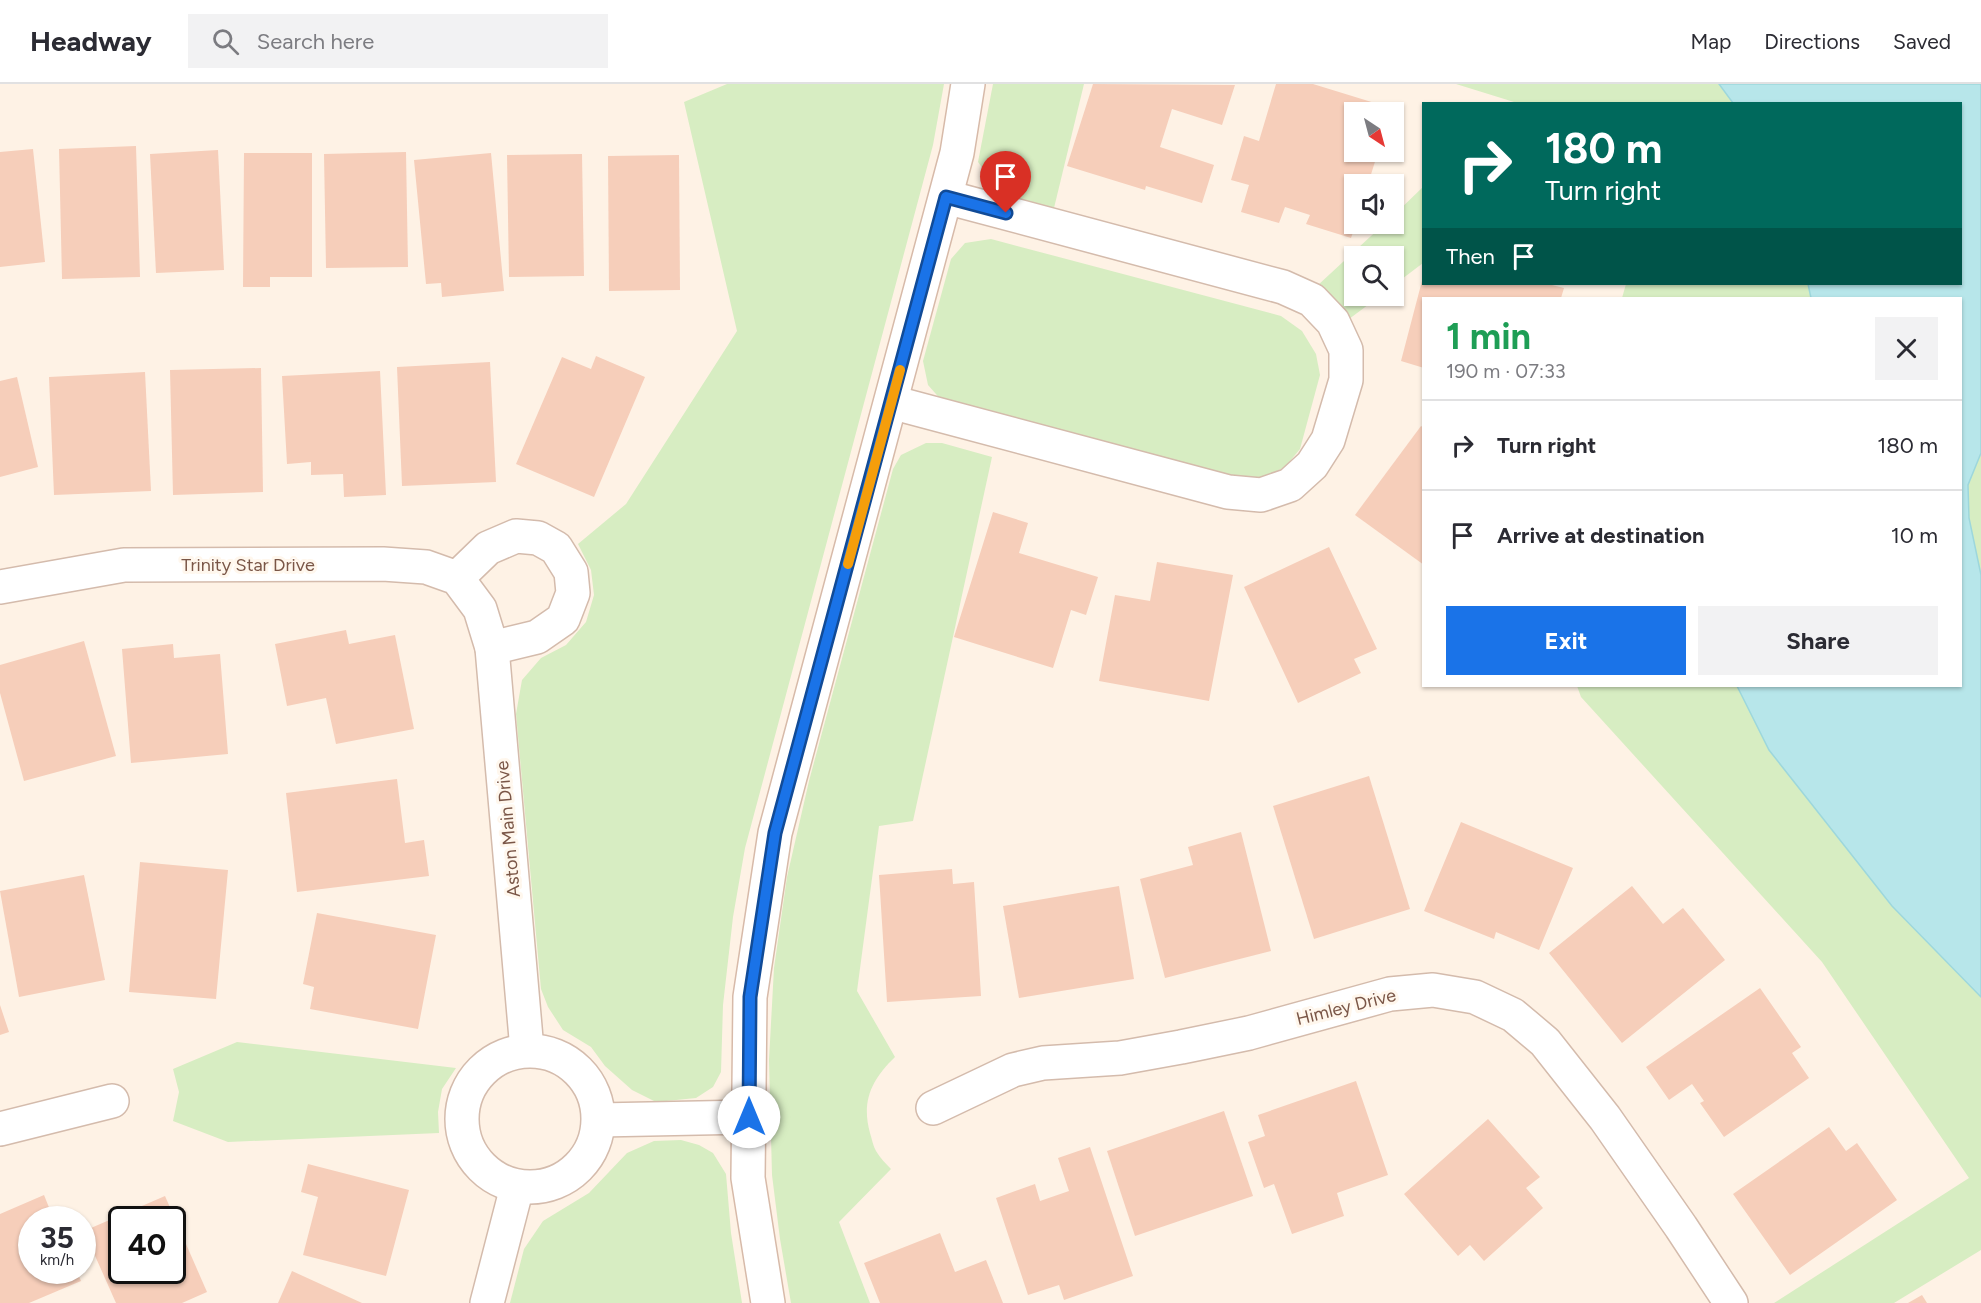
<!DOCTYPE html>
<html lang="en">
<head>
<meta charset="utf-8">
<style>
	:root { --surface:#fff; --page:#f2f2f3; --text:#2b2b33; --muted:#7c7c81; --line:#e1e1e2; --accent:#1a73e8 }
	body { margin:0; font-family:Figtree,sans-serif; background:var(--page); color:var(--text); height:100vh; display:flex; flex-direction:column; font-size:22px; white-space:nowrap }
	* { box-sizing:border-box; margin:0 }
	p { font-size:20px; color:var(--muted) }
	.icon { flex:none; width:33px; height:33px; fill:none; stroke:currentColor; stroke-width:2; stroke-linecap:round; stroke-linejoin:round }
	.map { position:relative; flex:1; overflow:hidden }
	.details { position:absolute; left:1422px; top:213px; width:540px; height:390px; display:flex; flex-direction:column; background:var(--surface); border-radius:0px; box-shadow:0 2px 4px #0004 }
	.details>* { flex:none }
	.top-card { position:absolute; left:1422px; top:18px; width:540px; height:183px; border-radius:0px; box-shadow:0 2px 4px #0004; background:#00695c; color:#fff; overflow:hidden }
	.needle { width:39px; rotate:144deg }
	.fabs { position:absolute; left:1344px; top:18px; display:grid; gap:12px }
	.fabs a { display:grid; place-items:center; width:60px; height:60px; border-radius:0px; background:var(--surface); box-shadow:0 2px 4px #0004; font-size:30px }
	.speed { position:absolute; left:18px; top:1122px; display:flex; gap:12px; font-size:30px; font-weight:700; text-align:center }
	.speed>* { display:grid; place-content:center; width:78px; height:78px; border-radius:50%; background:var(--surface); box-shadow:0 2px 4px #0004; line-height:1 }
	.speed small { font-size:15px; font-weight:400 }
	.speed .limit { border:3px solid #111; border-radius:9px; background:#fff; color:#111 }
	.pin { position:absolute; display:grid; place-items:center; width:51px; height:51px; color:#fff; margin:-62px -26px; border-radius:50% 50% 50% 0; rotate:-45deg; box-shadow:0 0 6px #0007 }
	.pin .icon { rotate:45deg }
	.me { position:absolute; width:66px; margin:-33px; rotate:0deg; stroke-linejoin:round; filter:drop-shadow(0 0 4px #0008) }
	.turn { display:flex; align-items:center; gap:21px; height:126px; padding:0 24px; font-size:27px }
	.turn .icon { width:78px; height:78px; stroke-width:2.5 }
	.turn b { display:block; font-size:42px; line-height:51px }
	.then { display:flex; align-items:center; height:57px; padding:0 24px; background:#0003; gap:12px; font-size:22px }
	.round { display:grid; place-items:center; flex:none; width:63px; height:63px; border-radius:0px; background:var(--page) }
	.overview { display:flex; align-items:center; justify-content:space-between; height:102px; padding:0 24px }
	h1 { font-size:36px; font-weight:700; line-height:45px; color:#1e9e55 }
	.cta { display:flex; gap:12px; margin-top:auto; padding:12px 24px }
	.cta a { flex:1; height:69px; border-radius:0px; background:var(--accent); color:#fff; font-size:24px; font-weight:700; line-height:69px; text-align:center }
	.cta a+a { background:var(--page); color:var(--text) }
	ul { padding:0; list-style:none }
	li { display:flex; align-items:center; gap:18px; height:90px; padding:0 24px; border-top:2px solid var(--line) }
	li div { flex:1 }
	li b { display:block; font-size:22px }
	li em { font-style:normal }
	header { display:flex; align-items:center; gap:36px; box-sizing:border-box; height:84px; padding:0 30px; background:var(--surface); border-bottom:2px solid var(--line) }
	header strong { font-size:28px }
	nav { display:flex; gap:33px; margin-inline-start:auto; font-size:21px }
	.search { width:420px; height:54px; background:var(--page); display:flex; align-items:center; gap:15px; box-sizing:border-box; padding:0 21px; border-radius:0px; color:var(--muted); font-size:22px }
	.map>svg:first-child { display:block }
	.green { fill:#d7edc2 }
	.water { fill:#b7e6ea; stroke:#9dd7dc; stroke-width:1.5 }
	.building { fill:#f6ceba; fill-rule:evenodd }
	.lines { fill:none; stroke-linecap:round; stroke-linejoin:round }
	.street-casing { stroke:#d4bbac; stroke-width:36 }
	.secondary-casing { stroke:#d7baa9; stroke-width:36 }
	.street { stroke:#fff; stroke-width:33 }
	.secondary { stroke:#fff; stroke-width:33 }
	.route-casing { stroke:#114b97; stroke-width:15 }
	.route { stroke:#1a73e8; stroke-width:10 }
	.slow { stroke:#f59e0b; stroke-width:10 }
	.labels { text-anchor:middle; dominant-baseline:central; stroke-width:6; stroke-linejoin:round; paint-order:stroke }
	.street-label { font-size:18px; fill:#7a5647; stroke:#fff7ed }
</style>
</head>
<body>
<header>
<strong>Headway</strong>
<div class="search"><svg class="icon" aria-label="search" viewBox="0 0 24 24"><circle cx="10" cy="10" r="6"/><path d="M15 15l6 6"/></svg>Search here</div>
<nav><a>Map</a><a>Directions</a><a>Saved</a></nav>
</header>
<div class="map">
<svg width="1981" height="1219" viewBox="0 0 1981 1219">
	<rect width="100%" height="100%" fill="#fef2e5"/>
	<g class="green">
		<polygon points="727,0 944,0 933,61 745,764 733,833 723,921 721,988 713,1003 696,1014 656,1018 632,1006 605,982 591,963 563,946 548,923 541,905 516,630 522,596 541,574 566,561 586,538 594,511 591,486 578,460 626,420 737,247 684,18"/>
		<polygon points="993,0 1084,0 1054,124 1005,115 978,78"/>
		<polygon points="1456,0 1719,0 1733,19 1513,19 1514,18"/>
		<polygon points="1423,103 1423,179 1394,201 1394,172 1354,172 1354,212 1380,212 1349,235 1317,202 1384,140 1394,140 1394,131"/>
		<polygon points="991,155 1281,232 1302,247 1316,270 1320,291 1300,365 1285,383 1260,395 1236,395 943,318 928,301 923,277 951,175 965,159"/>
		<polygon points="1626,200 1808,200 1811,214 1622,214"/>
		<path d="M926 359H942L992 373 913 737 879 742 857 907 895 973C872 995 861 1017 870 1049 872 1055 873 1062 876 1067 880 1074 886 1080 891 1085L839 1138 870 1219H791L780 1155 772 1091 769 976 774 884 787 793 809 697 893 385 901 371Z"/>
		<polygon points="1981,369 1981,491 1969,434 1968,401"/>
		<polygon points="1577,602 1737,602 1769,666 1892,822 1981,913 1981,1166 1894,1219 1774,1219 1969,1094 1822,878 1581,613"/>
		<polygon points="237,958 456,984 442,1005 438,1028 439,1049 228,1058 173,1037 179,1008 173,985"/>
		<polygon points="681,1056 699,1061 713,1069 726,1090 731,1149 742,1219 510,1219 524,1165 543,1137 589,1109 627,1069 654,1057"/>
	</g>
	<polygon class="water" points="1719,0 1981,0 1981,369 1968,401 1969,434 1981,491 1981,913 1892,822 1769,666 1737,602 1960,602 1960,214 1811,214 1808,200 1960,200 1960,20 1733,19"/>
	<g class="building">
		<polygon points="1093,0 1235,1 1222,41 1172,25 1160,63 1214,81 1202,119 1146,102 1145,106 1067,82"/>
		<polygon points="1276,0 1313,0 1391,24 1390,28 1354,28 1354,68 1378,68 1368,100 1354,100 1356,140 1351,154 1306,140 1310,131 1285,123 1279,139 1241,128 1249,101 1231,96 1244,52 1259,57"/>
		<polygon points="136,62 140,193 62,195 59,65"/>
		<polygon points="33,65 45,178 0,183 0,68"/>
		<polygon points="218,66 224,186 156,189 150,70"/>
		<polygon points="406,68 408,183 326,184 324,70"/>
		<polygon points="244,69 312,69 312,193 270,193 270,203 243,203"/>
		<polygon points="491,69 504,207 442,213 441,199 426,200 414,76"/>
		<polygon points="582,70 584,192 509,193 507,71"/>
		<polygon points="679,71 680,206 609,207 608,72"/>
		<polygon points="1423,193 1424,200 1548,200 1564,204 1561,214 1424,214 1424,284 1401,277"/>
		<polygon points="596,272 645,293 594,413 516,380 562,273 591,285"/>
		<polygon points="490,278 496,398 402,402 397,283"/>
		<polygon points="261,284 263,408 173,411 170,286"/>
		<polygon points="380,287 386,411 344,413 343,390 311,391 311,378 287,380 282,292"/>
		<polygon points="145,288 151,407 54,411 49,293"/>
		<polygon points="17,293 38,383 0,393 0,297"/>
		<polygon points="1421,342 1424,344 1424,481 1355,431"/>
		<polygon points="993,428 1028,439 1019,469 1098,493 1086,531 1071,526 1053,584 954,553"/>
		<polygon points="1329,463 1377,565 1354,575 1361,589 1298,619 1244,503"/>
		<polygon points="1157,478 1233,491 1209,617 1099,597 1115,511 1150,517"/>
		<polygon points="346,546 349,560 395,551 414,645 336,660 326,614 287,622 275,560"/>
		<polygon points="84,557 116,672 24,697 0,609 0,581"/>
		<polygon points="173,560 174,574 220,570 228,670 131,679 122,565"/>
		<polygon points="1369,692 1410,825 1314,855 1273,722"/>
		<polygon points="397,695 405,759 424,756 429,792 297,808 286,709"/>
		<polygon points="1461,738 1573,784 1539,866 1496,848 1494,855 1424,827"/>
		<polygon points="1241,748 1271,867 1165,894 1140,795 1193,781 1188,763"/>
		<polygon points="140,778 228,786 216,915 129,908"/>
		<polygon points="952,785 953,800 974,798 981,912 887,918 879,791"/>
		<polygon points="84,791 105,896 19,913 0,807"/>
		<polygon points="1119,802 1134,895 1019,914 1003,822"/>
		<polygon points="1632,802 1663,840 1683,824 1725,876 1622,959 1549,869"/>
		<polygon points="317,829 436,851 418,945 310,925 314,903 303,900"/>
		<polygon points="1760,904 1801,963 1792,969 1809,994 1724,1053 1700,1019 1704,1017 1692,1000 1669,1016 1646,983"/>
		<polygon points="0,921 9,948 0,951"/>
		<polygon points="1356,997 1388,1091 1337,1109 1344,1132 1292,1150 1274,1100 1264,1104 1248,1058 1265,1052 1258,1031"/>
		<polygon points="1224,1027 1253,1112 1135,1152 1107,1067"/>
		<polygon points="1488,1035 1540,1093 1526,1104 1543,1124 1484,1177 1470,1161 1458,1172 1404,1110"/>
		<polygon points="1829,1043 1846,1067 1857,1059 1897,1116 1790,1191 1733,1110"/>
		<polygon points="1090,1063 1133,1192 1064,1216 1059,1201 1028,1211 996,1114 1035,1100 1040,1117 1069,1107 1058,1074"/>
		<polygon points="308,1080 409,1106 386,1192 303,1171 318,1113 301,1108"/>
		<polygon points="44,1111 54,1136 32,1136 32,1186 76,1186 81,1197 29,1219 0,1219 0,1130"/>
		<path d="M165 1112 207 1208 182 1219H116L84 1147ZM122 1136H172V1186H122Z"/>
		<polygon points="940,1149 955,1188 986,1176 1003,1219 880,1219 864,1179"/>
		<polygon points="292,1187 362,1219 278,1219"/>
		<polygon points="1922,1211 1927,1219 1908,1219"/>
	</g>
	<g class="lines">
		<defs>
			<g id="street">
				<polyline points="891,318 1228,408 1261,411 1290,401 1312,381 1328,356 1346,296 1346,266 1333,238 1312,216 1283,203 946,113"/>
				<polyline points="457,494 488,464 516,452 538,454 556,464 571,488 573,509 563,535 537,553 492,564"/>
				<polyline points="0,503 124,481 383,480 426,483 457,494 480,525 492,564 527,966"/>
				<circle cx="530" cy="1035" r="68"/>
				<polyline points="933,1024 1013,986 1043,979 1120,974 1181,963 1249,949 1390,910 1433,906 1475,913 1513,931 1545,958 1605,1034 1681,1143 1731,1219"/>
				<polyline points="599,1036 749,1033"/>
				<polyline points="0,1045 112,1017"/>
				<polyline points="487,1219 517,1103"/>
			</g>
			<polyline id="secondary" points="768,1219 748,1094 750,913 775,749 957,69 968,0"/>
		</defs>
		<use href="#street" class="street-casing"/>
		<use href="#secondary" class="secondary-casing"/>
		<use href="#street" class="street"/>
		<use href="#secondary" class="secondary"/>
	</g>
	<g class="lines">
		<defs>
			<polyline id="route" points="749,1033 750,913 775,749 946,113 1006,129"/>
		</defs>
		<use href="#route" class="route-casing"/>
		<use href="#route" class="route"/>
		<polyline class="slow" points="848,480 900,286"/>
	</g>
	<g class="labels">
		<g class="street-label">
			<text x="248" y="481">Trinity Star Drive</text>
			<text transform="translate(508 745) rotate(-95)">Aston Main Drive</text>
			<text transform="translate(1346 923) rotate(-14)">Himley Drive</text>
		</g>
	</g>
</svg>
<div class="fabs">
<a><svg class="needle" viewBox="-14 -14 28 28"><path d="M0-13l5 13h-10z" fill="#e53935"/><path d="M0 13l5-13h-10z" fill="#7c7c81"/></svg></a>
<a><svg class="icon" aria-label="sound" viewBox="0 0 24 24"><path d="M4 9h4l5-4v14l-5-4H4zM17 9q2 3 0 6"/></svg></a>
<a><svg class="icon" aria-label="search" viewBox="0 0 24 24"><circle cx="10" cy="10" r="6"/><path d="M15 15l6 6"/></svg></a>
</div>
<div class="speed"><div>35<small>km/h</small></div><div class="limit">40</div></div>
<div class="pin" style="left:1006px;top:129px;background:#d93025"><svg class="icon" aria-label="arrive" viewBox="0 0 24 24"><path d="M6 21V4h12l-3 4 3 4H6"/></svg></div>
<svg class="me" style="left:749px;top:1033px" viewBox="-20 -20 40 40"><circle r="19" fill="#fff"/><path d="M0-13L10 11 0 6-10 11z" fill="#1a73e8"/></svg>
<div class="top-card">
<div class="turn"><svg class="icon" aria-label="right" viewBox="0 0 24 24"><path d="M7 20v-9h11M14 6l5 5-5 5"/></svg><div><b>180 m</b>Turn right</div></div>
<div class="then">Then<svg class="icon" aria-label="arrive" viewBox="0 0 24 24"><path d="M6 21V4h12l-3 4 3 4H6"/></svg></div>
</div>
<section class="details">
<div class="overview"><div><h1>1 min</h1><p>190 m · 07:33</p></div><a class="round"><svg class="icon" aria-label="close" viewBox="0 0 24 24"><path d="M6 6l12 12M18 6L6 18"/></svg></a></div>
<ul>
<li><svg class="icon" aria-label="right" viewBox="0 0 24 24"><path d="M7 20v-9h11M14 6l5 5-5 5"/></svg><div><b>Turn right</b></div><em>180 m</em></li>
<li><svg class="icon" aria-label="arrive" viewBox="0 0 24 24"><path d="M6 21V4h12l-3 4 3 4H6"/></svg><div><b>Arrive at destination</b></div><em>10 m</em></li>
</ul>
<div class="cta"><a>Exit</a><a>Share</a></div>
</section>
</div>
</body>
</html>
